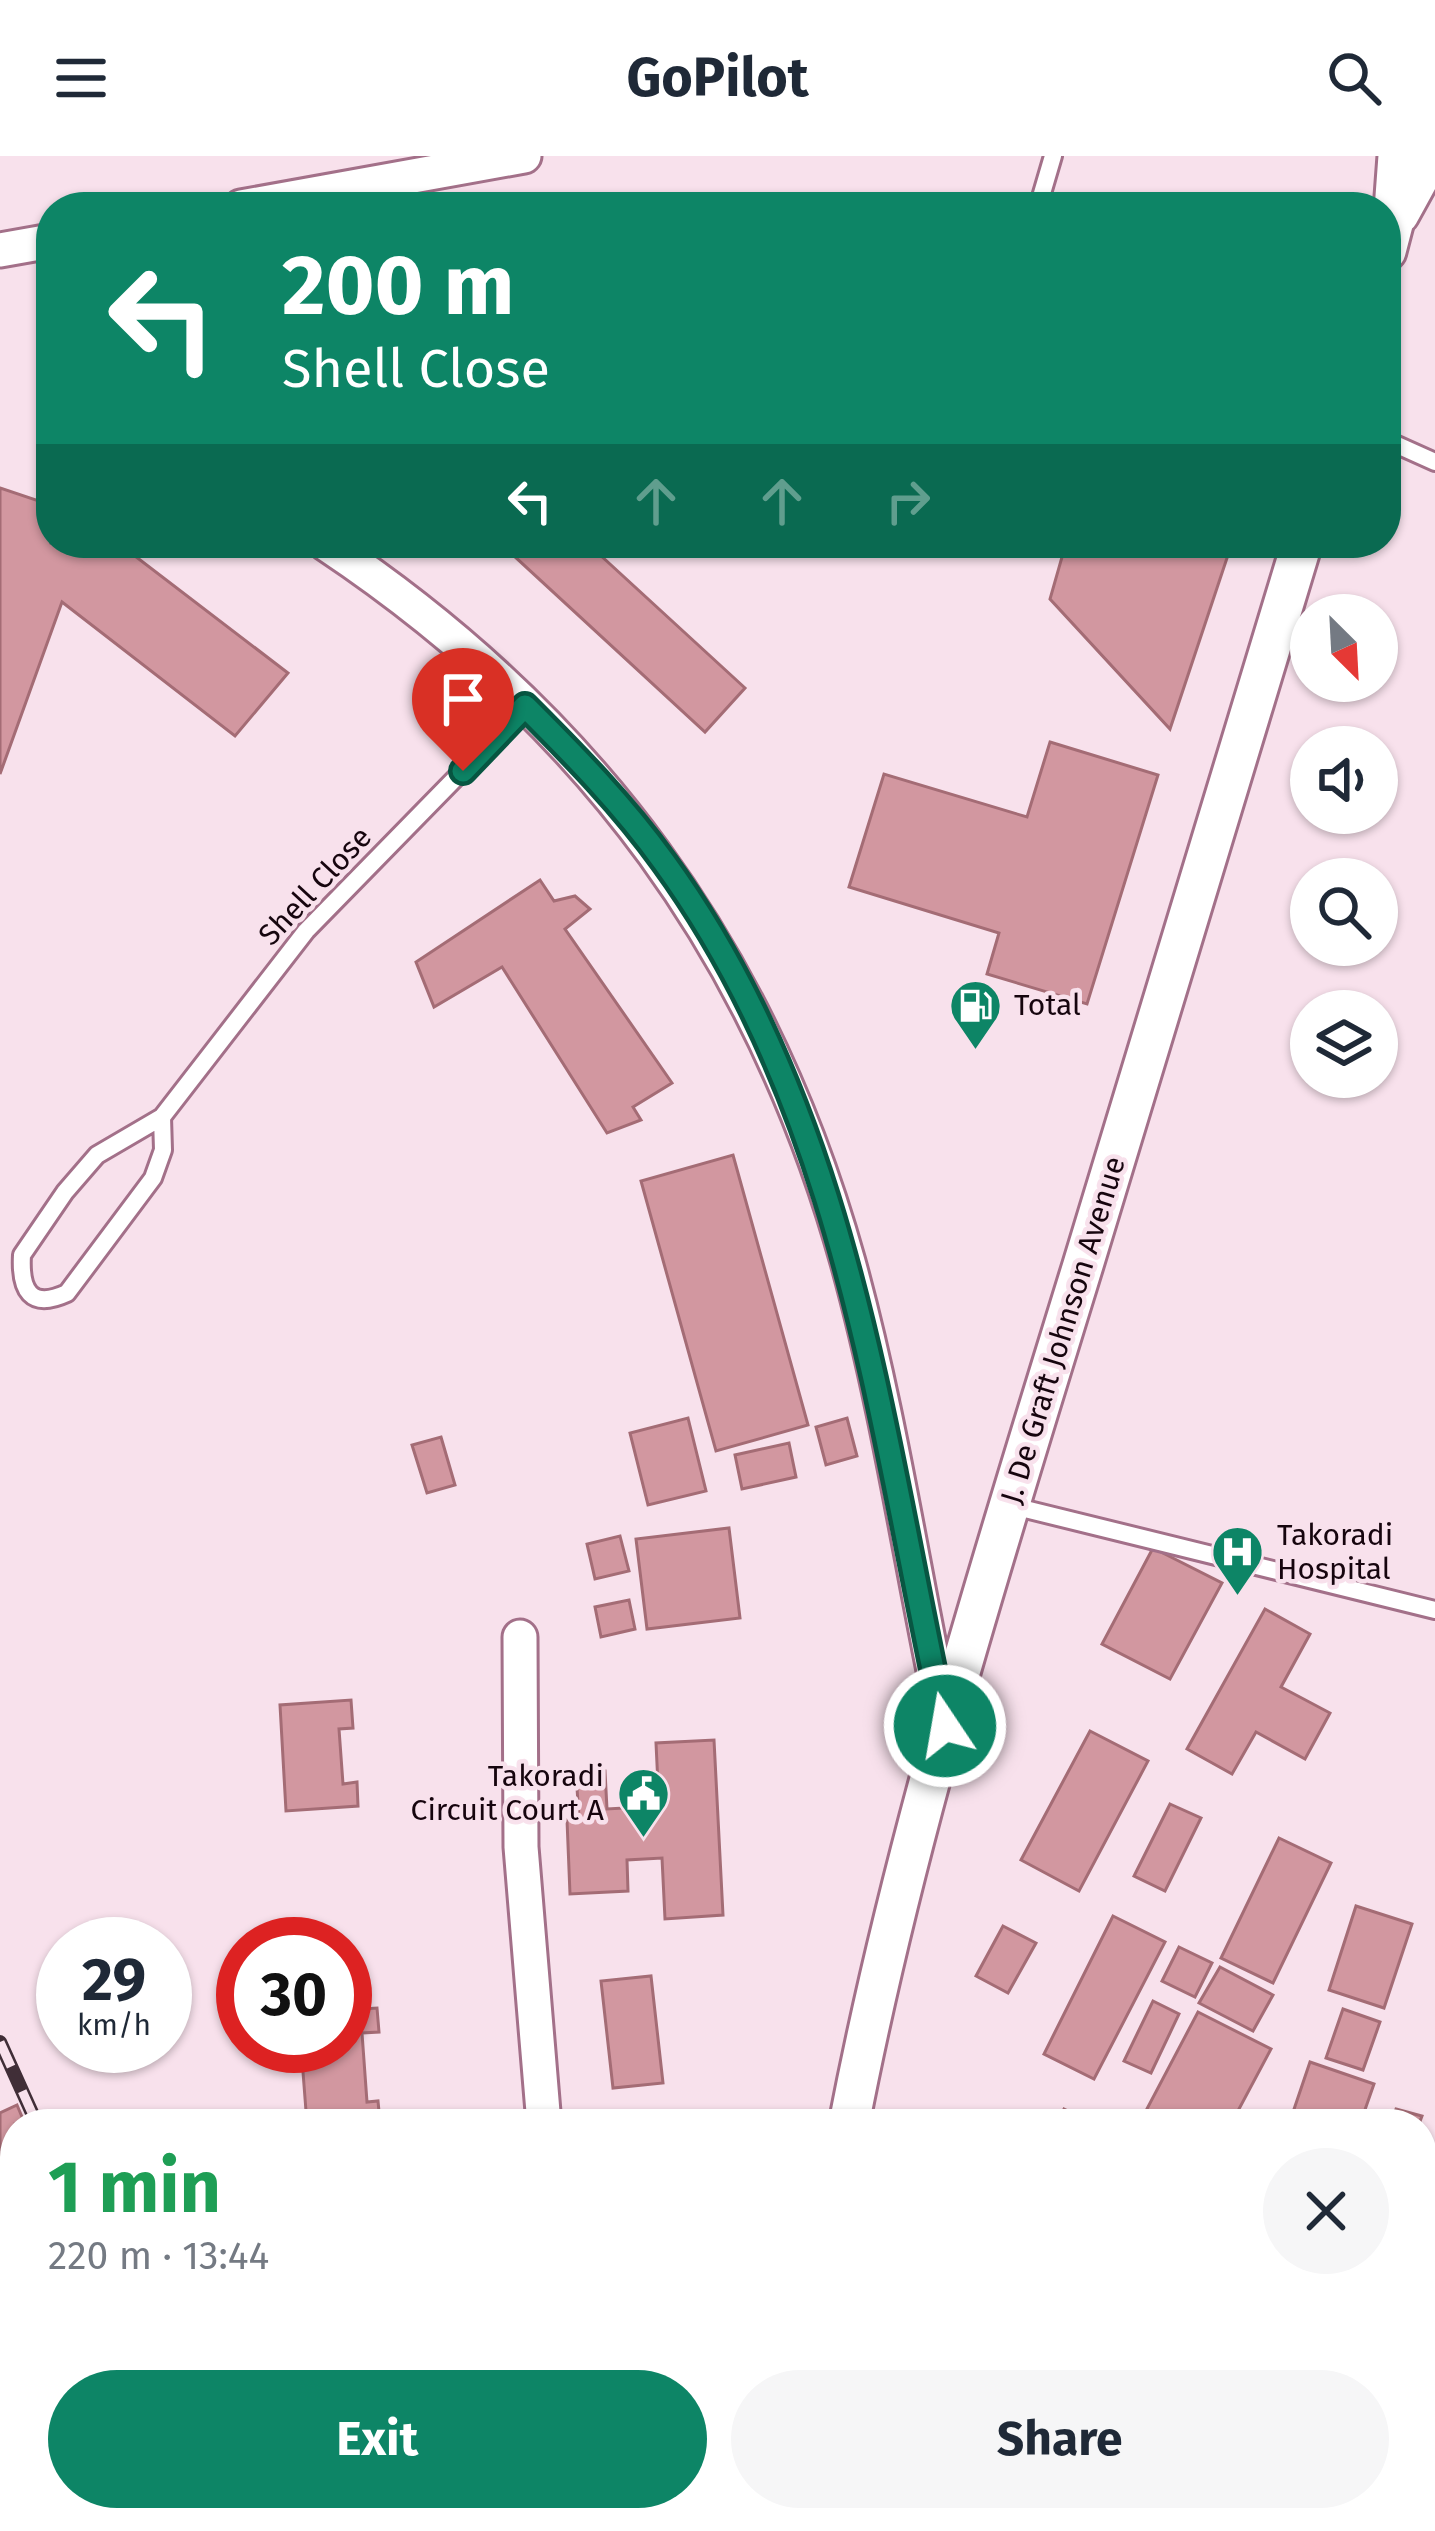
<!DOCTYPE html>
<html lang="en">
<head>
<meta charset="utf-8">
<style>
	:root { --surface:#fff; --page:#f6f6f7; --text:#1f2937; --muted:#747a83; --accent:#0d8566 }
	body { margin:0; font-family:"Fira Sans",sans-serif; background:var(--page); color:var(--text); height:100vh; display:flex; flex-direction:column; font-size:45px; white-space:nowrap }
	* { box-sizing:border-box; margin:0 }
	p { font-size:39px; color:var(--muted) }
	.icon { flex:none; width:66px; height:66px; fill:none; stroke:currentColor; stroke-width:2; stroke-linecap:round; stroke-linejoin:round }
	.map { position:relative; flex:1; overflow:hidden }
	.drawer { position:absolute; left:0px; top:1953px; width:1437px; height:423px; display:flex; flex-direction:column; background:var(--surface); border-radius:48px 48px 0 0; box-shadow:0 3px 9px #0004 }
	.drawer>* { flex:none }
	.hud { position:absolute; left:36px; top:36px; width:1365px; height:366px; border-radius:48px; box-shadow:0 3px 9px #0004; background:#0d8566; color:#fff; overflow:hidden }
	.needle { width:78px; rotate:156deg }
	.tools { position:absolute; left:1290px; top:438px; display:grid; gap:24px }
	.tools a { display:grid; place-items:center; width:108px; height:108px; border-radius:50%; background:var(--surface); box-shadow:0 3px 9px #0004; font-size:60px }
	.speed { position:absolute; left:36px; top:1761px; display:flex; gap:24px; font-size:60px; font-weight:700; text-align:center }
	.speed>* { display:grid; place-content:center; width:156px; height:156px; border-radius:50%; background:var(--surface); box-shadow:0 3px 9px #0004; line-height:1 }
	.speed small { font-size:30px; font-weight:400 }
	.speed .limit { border:18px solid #d22; background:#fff; color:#111 }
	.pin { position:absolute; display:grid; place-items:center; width:102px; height:102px; color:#fff; margin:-123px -51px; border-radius:50% 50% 50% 0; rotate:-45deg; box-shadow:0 0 12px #0007 }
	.pin .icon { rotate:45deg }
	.me { position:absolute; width:132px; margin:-66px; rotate:348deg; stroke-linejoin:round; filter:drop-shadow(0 0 9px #0008) }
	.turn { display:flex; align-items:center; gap:42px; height:252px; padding:0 48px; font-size:54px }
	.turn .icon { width:156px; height:156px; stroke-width:2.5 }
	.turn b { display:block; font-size:84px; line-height:102px }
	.lanes { display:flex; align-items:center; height:114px; padding:0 48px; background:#0003; justify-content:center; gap:60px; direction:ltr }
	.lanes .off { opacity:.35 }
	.round { display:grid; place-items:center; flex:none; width:126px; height:126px; border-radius:63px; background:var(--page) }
	.summary { display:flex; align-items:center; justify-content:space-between; height:204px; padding:0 48px }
	h1 { font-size:72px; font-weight:700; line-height:90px; color:#1e9e55 }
	.button { display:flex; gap:24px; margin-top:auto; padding:24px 48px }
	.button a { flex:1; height:138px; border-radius:72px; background:var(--accent); color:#fff; font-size:48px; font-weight:700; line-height:138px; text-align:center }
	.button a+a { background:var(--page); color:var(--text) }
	header { display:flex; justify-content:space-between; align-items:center; height:156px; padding:0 48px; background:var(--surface); font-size:54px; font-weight:700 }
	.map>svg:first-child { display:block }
	.building { fill:#d297a0; stroke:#a46c75; stroke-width:3 }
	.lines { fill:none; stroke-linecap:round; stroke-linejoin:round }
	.service-casing { stroke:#a37089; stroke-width:22 }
	.minor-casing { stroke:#a37089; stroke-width:39 }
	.tertiary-casing { stroke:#a37089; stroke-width:45 }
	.service { stroke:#fff; stroke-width:16 }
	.minor { stroke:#fff; stroke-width:33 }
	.tertiary { stroke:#fff; stroke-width:39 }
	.rail-casing { stroke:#402e37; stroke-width:14 }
	.rail { stroke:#f8e1ec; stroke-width:9; stroke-dasharray:27; stroke-linecap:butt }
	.route-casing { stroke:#085642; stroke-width:30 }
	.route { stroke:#0d8566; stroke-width:21 }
	.labels { text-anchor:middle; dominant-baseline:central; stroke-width:9; stroke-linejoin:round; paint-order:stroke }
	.street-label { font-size:30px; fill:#16050e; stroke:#f8e1ec }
	.poi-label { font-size:30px; fill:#16050e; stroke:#f8e1ec; text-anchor:start }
</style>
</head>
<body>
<header><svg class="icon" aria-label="menu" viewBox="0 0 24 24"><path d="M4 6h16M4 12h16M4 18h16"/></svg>GoPilot<svg class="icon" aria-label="search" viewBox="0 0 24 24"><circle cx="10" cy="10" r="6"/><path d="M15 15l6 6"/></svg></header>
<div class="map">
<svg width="1435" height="2375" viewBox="0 0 1435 2375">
	<rect width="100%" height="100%" fill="#f8e1ec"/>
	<g class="building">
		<polygon points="0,332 51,349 51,387 118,387 288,517 235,580 62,446 0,618"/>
		<polygon points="500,387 587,387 745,532 705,576"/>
		<polygon points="1066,387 1232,387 1170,573 1050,443"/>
		<polygon points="1050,586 1158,619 1087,848 987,818 999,777 849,731 884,618 1027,661"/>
		<polygon points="540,724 554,745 575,740 590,753 565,773 672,927 633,951 641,964 607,977 502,811 434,851 416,806"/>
		<polygon points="733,999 808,1269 716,1295 641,1025"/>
		<polygon points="688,1262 706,1335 648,1349 630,1277"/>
		<polygon points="847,1262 857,1300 826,1309 816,1271"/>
		<polygon points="441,1281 455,1329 427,1337 412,1289"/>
		<polygon points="789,1287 796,1321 742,1333 735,1299"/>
		<polygon points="729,1372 740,1462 647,1473 636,1383"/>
		<polygon points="620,1380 629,1415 595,1423 587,1388"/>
		<polygon points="1153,1392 1222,1427 1170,1523 1102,1488"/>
		<polygon points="629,1444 635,1473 601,1481 595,1451"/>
		<polygon points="1265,1453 1310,1478 1281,1531 1330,1557 1305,1603 1256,1576 1232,1618 1187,1593"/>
		<polygon points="351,1544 353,1572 339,1573 343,1628 357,1626 358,1650 286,1655 280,1549"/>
		<polygon points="1090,1575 1148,1605 1079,1735 1021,1704"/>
		<polygon points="714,1584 723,1759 665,1763 662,1702 627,1704 628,1735 570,1738 567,1664 579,1663 576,1616 605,1615 607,1653 659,1650 656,1587"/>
		<polygon points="1170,1648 1201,1662 1165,1735 1134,1720"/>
		<polygon points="1279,1682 1331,1707 1273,1827 1221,1802"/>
		<polygon points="1356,1750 1412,1768 1384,1852 1329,1834"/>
		<polygon points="1113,1760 1165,1786 1094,1923 1044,1898"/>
		<polygon points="1003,1770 1036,1787 1008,1837 976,1820"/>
		<polygon points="1179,1791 1212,1807 1195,1841 1162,1825"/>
		<polygon points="1220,1811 1273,1839 1253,1875 1199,1847"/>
		<polygon points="651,1820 663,1927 613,1932 601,1825"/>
		<polygon points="1153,1845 1179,1858 1151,1917 1124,1905"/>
		<polygon points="377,1852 379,1876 362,1877 367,1946 378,1945 380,1966 307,1968 301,1890 345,1890 345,1854"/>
		<polygon points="1343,1853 1380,1866 1363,1914 1326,1902"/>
		<polygon points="1198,1856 1271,1893 1231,1968 1139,1968"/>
		<polygon points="1310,1906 1374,1928 1360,1968 1289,1968"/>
		<polygon points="17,1949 25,1968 15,1968 15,2103 0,2070 0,1957"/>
		<polygon points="1064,1953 1086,1964 1084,1968 1057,1968"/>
		<polygon points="1396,1953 1422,1960 1419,1968 1391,1968"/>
		<polygon points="726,1961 726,1968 689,1968 688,1963"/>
		<polygon points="990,2361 1083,2361 1073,2375 980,2375"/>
	</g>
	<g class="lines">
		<defs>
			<g id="service">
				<polyline points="1038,51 1053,0"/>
				<polyline points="1386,284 1435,306"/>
				<path d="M162 961 163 994 153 1022 67 1137C30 1154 20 1134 22 1099L65 1036 97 999 162 961 306 775 525 551"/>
				<polyline points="1009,1349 1435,1454"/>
			</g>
			<g id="minor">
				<polyline points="241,51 524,0"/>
				<polyline points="0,94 51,85"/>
				<path d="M325 387C591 564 762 798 848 1106 890 1258 912 1414 945 1568"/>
				<polyline points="520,1481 521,1691 544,1968"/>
			</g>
			<g id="tertiary">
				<polyline points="1399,58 1431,0"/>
				<polyline points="1386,95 1393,68 1398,0"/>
				<path d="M849 1968C905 1677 996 1392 1083 1109 1157 869 1229 628 1302 387"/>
				<polyline points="788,2375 789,2361"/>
			</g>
		</defs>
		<use href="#service" class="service-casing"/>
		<use href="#minor" class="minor-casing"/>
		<use href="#tertiary" class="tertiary-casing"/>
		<use href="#service" class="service"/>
		<use href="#minor" class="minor"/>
		<use href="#tertiary" class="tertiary"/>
		<defs>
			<g id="rail">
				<polyline points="0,1886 37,1968"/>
				<polyline points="0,2208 15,2245"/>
				<polyline points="65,2361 71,2375"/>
				<polyline points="172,2361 175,2375"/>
			</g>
		</defs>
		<use href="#rail" class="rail-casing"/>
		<use href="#rail" class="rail"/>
	</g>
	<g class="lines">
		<defs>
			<path id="route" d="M463 615 525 550C575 600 623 649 664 706 849 960 880 1273 945 1570"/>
		</defs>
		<use href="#route" class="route-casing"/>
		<use href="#route" class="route"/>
	</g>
	<defs>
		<symbol id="fuel-pin" viewBox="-11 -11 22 30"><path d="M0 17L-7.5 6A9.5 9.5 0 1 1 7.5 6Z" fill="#0d8566" stroke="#f8e1ec"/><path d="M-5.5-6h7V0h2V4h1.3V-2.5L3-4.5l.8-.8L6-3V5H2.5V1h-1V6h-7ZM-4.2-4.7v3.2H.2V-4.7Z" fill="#fff"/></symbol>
		<symbol id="hospital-pin" viewBox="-11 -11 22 30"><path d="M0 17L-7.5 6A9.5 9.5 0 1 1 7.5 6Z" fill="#0d8566" stroke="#f8e1ec"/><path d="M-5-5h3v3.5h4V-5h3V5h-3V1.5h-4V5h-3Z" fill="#fff"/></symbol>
		<symbol id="civic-pin" viewBox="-11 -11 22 30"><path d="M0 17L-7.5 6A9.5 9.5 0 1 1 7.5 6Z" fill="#0d8566" stroke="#f8e1ec"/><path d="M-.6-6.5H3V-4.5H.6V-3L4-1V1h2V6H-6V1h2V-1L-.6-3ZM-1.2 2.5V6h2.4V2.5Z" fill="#fff"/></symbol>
	</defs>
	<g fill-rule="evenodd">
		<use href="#fuel-pin" x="946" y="820" width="59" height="81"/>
		<use href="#hospital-pin" x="1208" y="1366" width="59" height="81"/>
		<use href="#civic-pin" x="614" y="1608" width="59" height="81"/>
	</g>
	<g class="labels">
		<g class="street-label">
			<text transform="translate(315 730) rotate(-47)">Shell Close</text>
			<text transform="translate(1063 1174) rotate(-73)">J. De Graft Johnson Avenue</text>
		</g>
		<g class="poi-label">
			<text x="1014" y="849">Total</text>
			<text x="1277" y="1379">Takoradi<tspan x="1277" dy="34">Hospital</tspan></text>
			<text x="604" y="1620" text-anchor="end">Takoradi<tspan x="604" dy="34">Circuit Court A</tspan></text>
		</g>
	</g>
</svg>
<div class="tools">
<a><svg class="needle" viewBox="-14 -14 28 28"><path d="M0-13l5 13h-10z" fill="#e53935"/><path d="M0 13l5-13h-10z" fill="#747a83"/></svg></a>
<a><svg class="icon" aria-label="sound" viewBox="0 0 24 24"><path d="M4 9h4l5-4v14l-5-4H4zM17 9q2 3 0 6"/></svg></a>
<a><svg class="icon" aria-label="search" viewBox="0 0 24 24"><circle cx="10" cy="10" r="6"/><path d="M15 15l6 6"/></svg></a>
<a><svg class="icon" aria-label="layers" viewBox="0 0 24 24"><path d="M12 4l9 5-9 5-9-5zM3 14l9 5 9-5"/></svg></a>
</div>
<div class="speed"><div>29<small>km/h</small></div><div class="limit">30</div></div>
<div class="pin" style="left:463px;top:615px;background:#d93025"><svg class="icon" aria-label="arrive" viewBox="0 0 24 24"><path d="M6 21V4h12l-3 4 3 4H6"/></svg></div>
<svg class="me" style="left:945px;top:1570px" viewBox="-20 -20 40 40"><circle r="17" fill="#0d8566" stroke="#fff" stroke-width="3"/><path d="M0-11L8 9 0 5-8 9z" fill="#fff"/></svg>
<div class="hud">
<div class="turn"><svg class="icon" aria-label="left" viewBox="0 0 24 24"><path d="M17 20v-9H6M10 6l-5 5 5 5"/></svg><div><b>200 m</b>Shell Close</div></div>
<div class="lanes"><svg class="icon" aria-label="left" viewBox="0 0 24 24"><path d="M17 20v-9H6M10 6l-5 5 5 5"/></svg><svg class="icon off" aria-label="ahead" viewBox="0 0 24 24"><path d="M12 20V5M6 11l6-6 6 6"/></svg><svg class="icon off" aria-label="ahead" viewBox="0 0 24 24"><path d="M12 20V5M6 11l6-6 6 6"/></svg><svg class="icon off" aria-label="right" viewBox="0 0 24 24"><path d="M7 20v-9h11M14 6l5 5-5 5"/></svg></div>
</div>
<section class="drawer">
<div class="summary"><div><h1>1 min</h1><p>220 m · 13:44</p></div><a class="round"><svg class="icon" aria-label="close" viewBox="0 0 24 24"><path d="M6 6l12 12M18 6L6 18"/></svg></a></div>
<div class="button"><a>Exit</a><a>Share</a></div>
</section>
</div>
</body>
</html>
